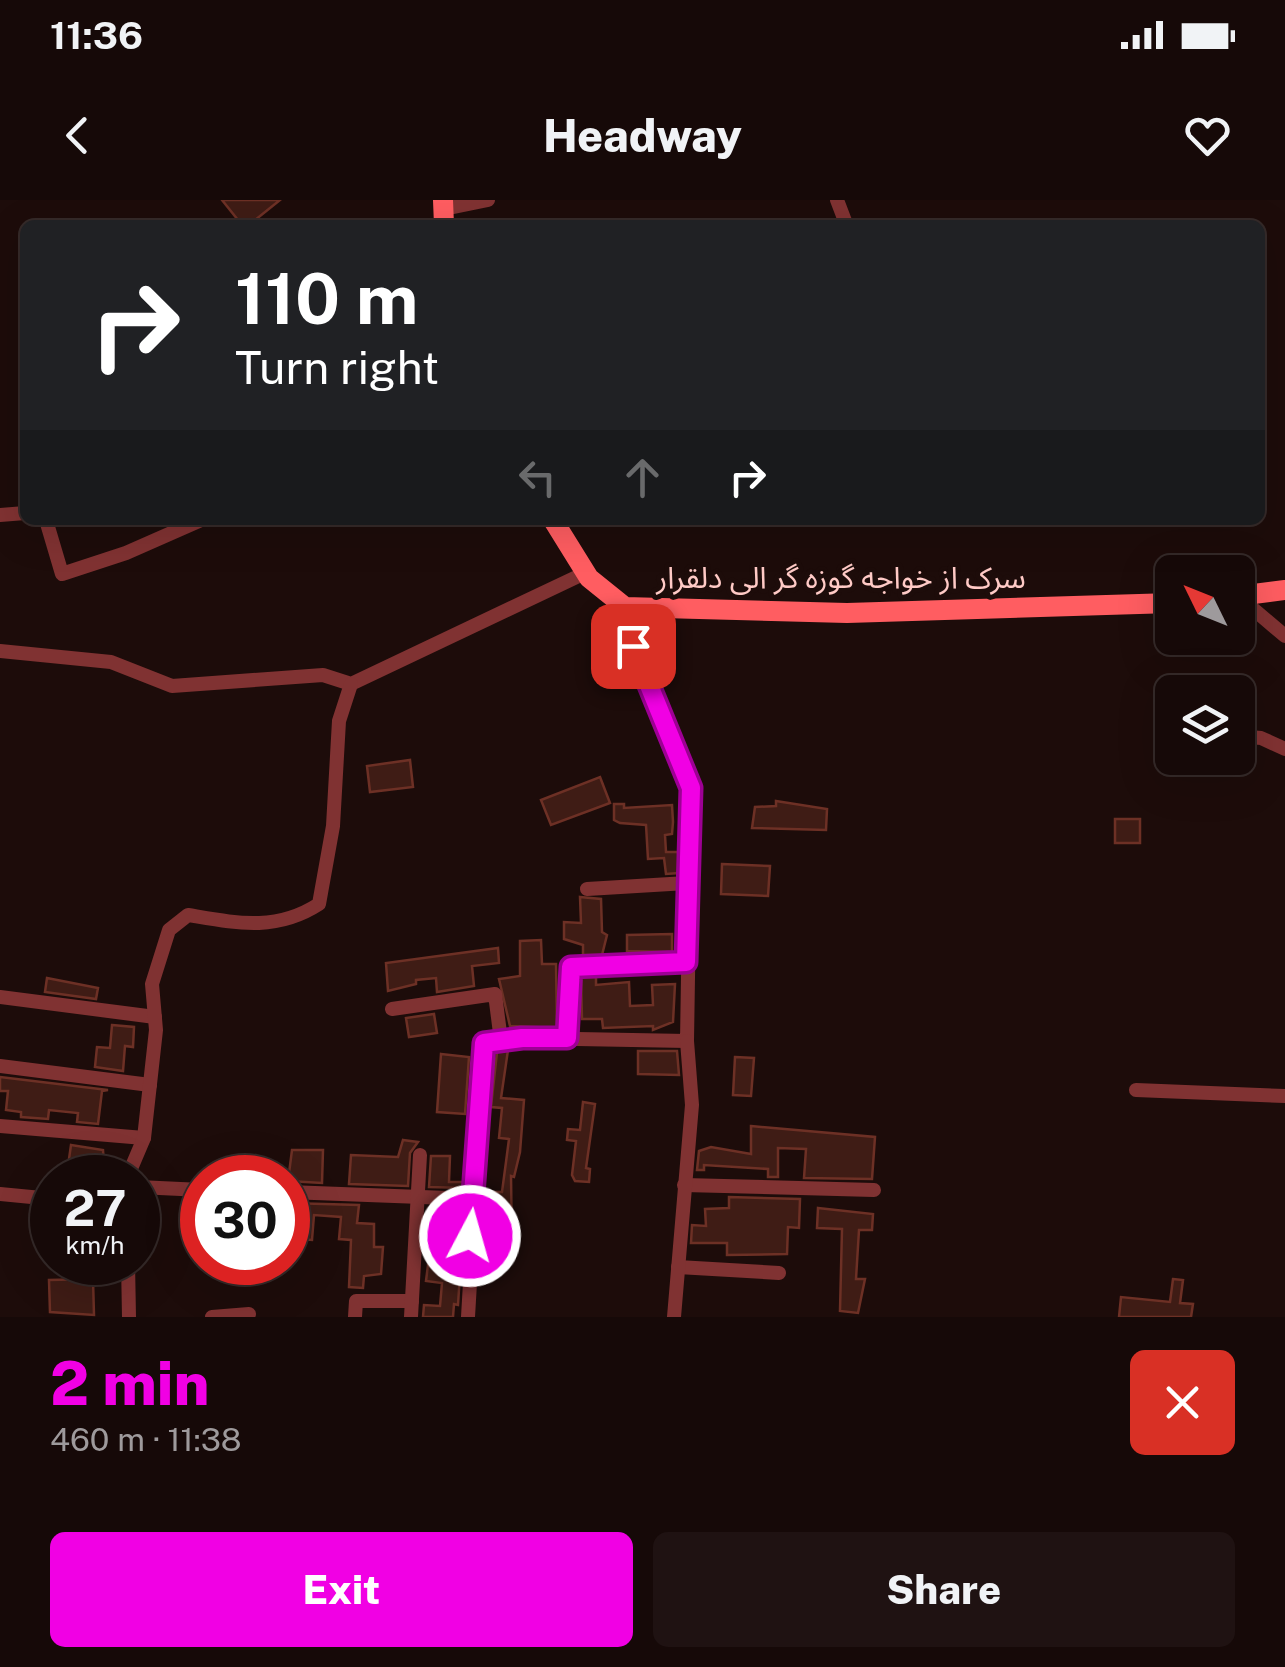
<!DOCTYPE html>
<html lang="en">
<head>
<meta charset="utf-8">
<style>
	:root { --surface:#160908; --page:#1f1212; --text:#f1f3f6; --muted:#9e9a9c; --line:#352a29; --accent:#f100e4 }
	body { margin:0; font-family:"Public Sans","Noto Sans Arabic",sans-serif; background:var(--page); color:var(--text); height:100vh; display:flex; flex-direction:column; font-size:38px; white-space:nowrap }
	* { box-sizing:border-box; margin:0 }
	p { font-size:32px; color:var(--muted) }
	.icon { flex:none; width:55px; height:55px; fill:none; stroke:currentColor; stroke-width:2; stroke-linecap:round; stroke-linejoin:round }
	.map { position:relative; height:1117px; overflow:hidden }
	.side { display:flex; flex-direction:column; background:var(--surface); flex:1 }
	.side>* { flex:none }
	.hud { position:absolute; left:20px; top:20px; width:1245px; height:305px; border-radius:15px; box-shadow:0 10px 40px #0002,0 0 0 2px var(--line); background:#202124; color:#fff; overflow:hidden }
	.needle { width:65px; rotate:313deg }
	.tools { position:absolute; left:1155px; top:355px; display:grid; gap:20px }
	.tools a { display:grid; place-items:center; width:100px; height:100px; border-radius:15px; background:var(--surface); box-shadow:0 10px 40px #0002,0 0 0 2px var(--line); font-size:50px }
	.speed { position:absolute; left:30px; top:955px; display:flex; gap:20px; font-size:50px; font-weight:700; text-align:center }
	.speed>* { display:grid; place-content:center; width:130px; height:130px; border-radius:50%; background:var(--surface); box-shadow:0 10px 40px #0002,0 0 0 2px var(--line); line-height:1 }
	.speed small { font-size:25px; font-weight:400 }
	.speed .limit { border:15px solid #d22; background:#fff; color:#111 }
	.pin { position:absolute; display:grid; place-items:center; width:85px; height:85px; color:#fff; margin:-42px; border-radius:20px; box-shadow:0 5px 15px #0006 }
	.me { position:absolute; width:110px; margin:-55px; rotate:6deg; stroke-linejoin:round; filter:drop-shadow(0 0 8px #0008) }
	.turn { display:flex; align-items:center; gap:35px; height:210px; padding:0 50px; font-size:45px }
	.turn .icon { width:130px; height:130px; stroke-width:2.5 }
	.turn b { display:block; font-size:70px; line-height:85px }
	.lanes { display:flex; align-items:center; height:95px; padding:0 50px; background:#0003; justify-content:center; gap:50px; direction:ltr }
	.lanes .off { opacity:.35 }
	.round { display:grid; place-items:center; flex:none; width:105px; height:105px; border-radius:15px; background:var(--page) }
	.summary { display:flex; align-items:center; justify-content:space-between; height:170px; padding:0 50px }
	h1 { font-size:60px; font-weight:800; line-height:75px; color:var(--accent) }
	.action { display:flex; gap:20px; margin-top:auto; padding:20px 50px }
	.action a { flex:1; height:115px; border-radius:15px; background:var(--accent); color:#fff; font-size:40px; font-weight:800; line-height:115px; text-align:center }
	.action a+a { background:var(--page); color:var(--text) }
	.status { display:flex; justify-content:space-between; align-items:center; height:70px; padding:0 50px; background:var(--surface); direction:ltr }
	.status svg { height:28px; fill:currentColor }
	header { display:flex; justify-content:space-between; align-items:center; height:130px; padding:0 50px; background:var(--surface); font-size:45px; font-weight:800 }
	.map>svg:first-child { display:block }
	.building { fill:#3f1c15; stroke:#6d3025; stroke-width:2.5 }
	.lines { fill:none; stroke-linecap:round; stroke-linejoin:round }
	.street { stroke:#803232; stroke-width:14 }
	.secondary { stroke:#ff5d61; stroke-width:20 }
	.route-casing { stroke:#9d0094; stroke-width:25 }
	.route { stroke:#f100e4; stroke-width:18 }
	.labels { text-anchor:middle; dominant-baseline:central; stroke-width:10; stroke-linejoin:round; paint-order:stroke }
	.street-label { font-size:30px; fill:#ffcac6; stroke:#1d0c0a }
</style>
</head>
<body>
<div class="status"><b>11:36</b><svg viewBox="0 0 49 12"><path d="M0 12V9h3v3zM5 12V6h3v6zM10 12V3h3v9zM15 12V0h3v12zM26 1h20v11H26zM47 4h2v5h-2z"/></svg></div>
<header><svg class="icon" aria-label="back" viewBox="0 0 24 24"><path d="M15 5l-7 7 7 7"/></svg>Headway<svg class="icon" aria-label="heart" viewBox="0 0 24 24"><path d="M12 20l-8-8c-3-5 5-10 8-4 3-6 11-1 8 4z"/></svg></header>
<div class="map">
<svg width="1285" height="1117" viewBox="0 0 1285 1117">
	<rect width="100%" height="100%" fill="#1d0c0a"/>
	<g class="building">
		<polygon points="222,0 280,0 249,25 242,25"/>
		<polygon points="410,560 413,587 370,592 367,566"/>
		<polygon points="600,577 610,603 551,625 541,600"/>
		<polygon points="776,601 827,609 826,630 752,628 755,607 776,606"/>
		<polygon points="614,604 624,604 624,608 672,605 673,622 672,634 665,635 666,652 678,652 679,673 666,674 664,658 648,659 646,625 620,623 614,620"/>
		<rect x="1115" y="619" width="25" height="24"/>
		<polygon points="722,664 770,666 768,696 721,694"/>
		<polygon points="580,697 601,699 602,732 607,735 602,755 583,755 583,745 564,739 564,722 581,723"/>
		<polygon points="672,734 672,752 627,751 627,735"/>
		<polygon points="541,740 542,764 556,764 557,828 510,826 499,779 520,776 520,741"/>
		<polygon points="498,748 499,763 472,766 474,786 437,792 436,778 416,780 416,784 388,791 386,763"/>
		<polygon points="581,777 596,777 596,785 629,782 630,806 653,805 652,785 675,784 673,822 653,830 653,826 603,828 602,819 582,819"/>
		<polygon points="47,778 98,788 96,799 45,792"/>
		<polygon points="434,814 437,833 409,837 406,818"/>
		<polygon points="112,825 134,827 133,847 125,846 123,871 95,867 97,847 110,848"/>
		<polygon points="508,850 501,898 524,900 520,952 514,977 511,976 512,1048 490,1046 491,1031 484,1031 485,1006 490,1006 492,992 502,992 506,962 509,939 499,938 502,908 491,907 497,852"/>
		<polygon points="638,851 677,851 679,875 638,874"/>
		<polygon points="441,854 469,857 465,914 437,912"/>
		<polygon points="735,857 754,858 751,896 733,895"/>
		<polygon points="0,877 108,890 102,891 98,924 77,922 78,913 49,910 48,919 21,917 21,912 6,910 8,891 0,891"/>
		<polygon points="583,902 595,904 586,968 590,969 589,982 575,981 572,975 576,941 567,940 568,929 580,930"/>
		<polygon points="751,926 875,937 872,979 804,978 806,949 778,948 778,977 768,977 768,969 704,965 704,970 697,970 699,951 711,947 751,954"/>
		<polygon points="403,940 418,942 410,953 408,986 349,984 351,955 398,957"/>
		<polygon points="71,945 103,950 105,978 89,978 91,962 69,959"/>
		<polygon points="292,950 323,950 322,983 288,981"/>
		<polygon points="431,956 450,956 449,982 465,982 465,988 429,987"/>
		<polygon points="729,997 800,999 799,1028 788,1027 787,1054 727,1055 727,1043 691,1043 692,1025 706,1026 705,1009 729,1008"/>
		<polygon points="288,1003 359,1005 357,1023 374,1024 374,1047 383,1047 381,1074 364,1076 363,1088 349,1087 351,1040 339,1039 341,1017 314,1015 312,1040 288,1038"/>
		<polygon points="818,1008 873,1014 872,1030 859,1030 856,1079 865,1079 858,1113 840,1111 842,1029 817,1028"/>
		<polygon points="446,1041 462,1042 458,1105 454,1104 453,1117 423,1117 424,1105 440,1106 442,1083 426,1081 428,1065 444,1066"/>
		<polygon points="93,1079 94,1115 50,1112 49,1080"/>
		<polygon points="1173,1079 1183,1080 1180,1103 1193,1104 1191,1117 1119,1117 1121,1097 1170,1102"/>
	</g>
	<g class="lines">
		<g class="street">
			<polyline points="837,0 845,21"/>
			<polyline points="444,9 488,0"/>
			<polyline points="0,315 25,313"/>
			<polyline points="46,320 62,374 126,353 201,320"/>
			<polyline points="1238,396 1285,436"/>
			<polyline points="0,451 111,462 172,486 323,475 351,484 585,373"/>
			<polyline points="1162,530 1172,532"/>
			<polyline points="1238,536 1261,538 1285,549"/>
			<polyline points="587,689 687,683"/>
			<polyline points="0,797 155,817"/>
			<polyline points="392,809 495,794 501,841"/>
			<polyline points="567,839 571,767 685,762"/>
			<polyline points="0,866 150,885"/>
			<polyline points="1136,890 1285,896"/>
			<polyline points="0,926 144,938"/>
			<path d="M127 978 144 938 156 830 152 784 169 730 188 715C236 723 276 732 319 704L333 626 339 521 351 484"/>
			<polyline points="684,985 874,990"/>
			<polyline points="138,987 202,990"/>
			<polyline points="288,992 474,999"/>
			<polyline points="0,994 52,999"/>
			<polyline points="128,1062 129,1117"/>
			<polyline points="678,1067 779,1073"/>
			<polyline points="212,1117 249,1114"/>
			<polyline points="355,1117 356,1101 412,1101"/>
			<polyline points="411,1117 420,955"/>
			<polyline points="468,1117 484,843 522,838 687,841 691,588 663,511 618,414 619,403"/>
			<polyline points="674,1117 692,905 687,841"/>
		</g>
		<g class="secondary">
			<polyline points="443,0 444,25"/>
			<polyline points="553,320 589,378 625,407 847,413 1172,403"/>
			<polyline points="1238,396 1285,390"/>
		</g>
	</g>
	<g class="lines">
		<defs>
			<polyline id="route" points="470,1036 484,843 522,838 567,838 571,767 686,762 691,588 633,446"/>
		</defs>
		<use href="#route" class="route-casing"/>
		<use href="#route" class="route"/>
	</g>
	<g class="labels">
		<g class="street-label">
			<text x="841" y="377">سرک از خواجه گوزه گر الی دلقرار</text>
		</g>
	</g>
</svg>
<div class="tools">
<a><svg class="needle" viewBox="-14 -14 28 28"><path d="M0-13l5 13h-10z" fill="#e53935"/><path d="M0 13l5-13h-10z" fill="#9e9a9c"/></svg></a>
<a><svg class="icon" aria-label="layers" viewBox="0 0 24 24"><path d="M12 4l9 5-9 5-9-5zM3 14l9 5 9-5"/></svg></a>
</div>
<div class="speed"><div>27<small>km/h</small></div><div class="limit">30</div></div>
<div class="pin" style="left:633px;top:446px;background:#d93025"><svg class="icon" aria-label="arrive" viewBox="0 0 24 24"><path d="M6 21V4h12l-3 4 3 4H6"/></svg></div>
<svg class="me" style="left:470px;top:1036px" viewBox="-20 -20 40 40"><circle r="17" fill="#f100e4" stroke="#fff" stroke-width="3"/><path d="M0-11L8 9 0 5-8 9z" fill="#fff"/></svg>
<div class="hud">
<div class="turn"><svg class="icon" aria-label="right" viewBox="0 0 24 24"><path d="M7 20v-9h11M14 6l5 5-5 5"/></svg><div><b>110 m</b>Turn right</div></div>
<div class="lanes"><svg class="icon off" aria-label="left" viewBox="0 0 24 24"><path d="M17 20v-9H6M10 6l-5 5 5 5"/></svg><svg class="icon off" aria-label="ahead" viewBox="0 0 24 24"><path d="M12 20V5M6 11l6-6 6 6"/></svg><svg class="icon" aria-label="right" viewBox="0 0 24 24"><path d="M7 20v-9h11M14 6l5 5-5 5"/></svg></div>
</div>
</div>
<section class="side">
<div class="summary"><div><h1>2 min</h1><p>460 m · 11:38</p></div><a class="round" style="background:#d93025;color:#fff"><svg class="icon" aria-label="close" viewBox="0 0 24 24"><path d="M6 6l12 12M18 6L6 18"/></svg></a></div>
<div class="action"><a>Exit</a><a>Share</a></div>
</section>
</body>
</html>
